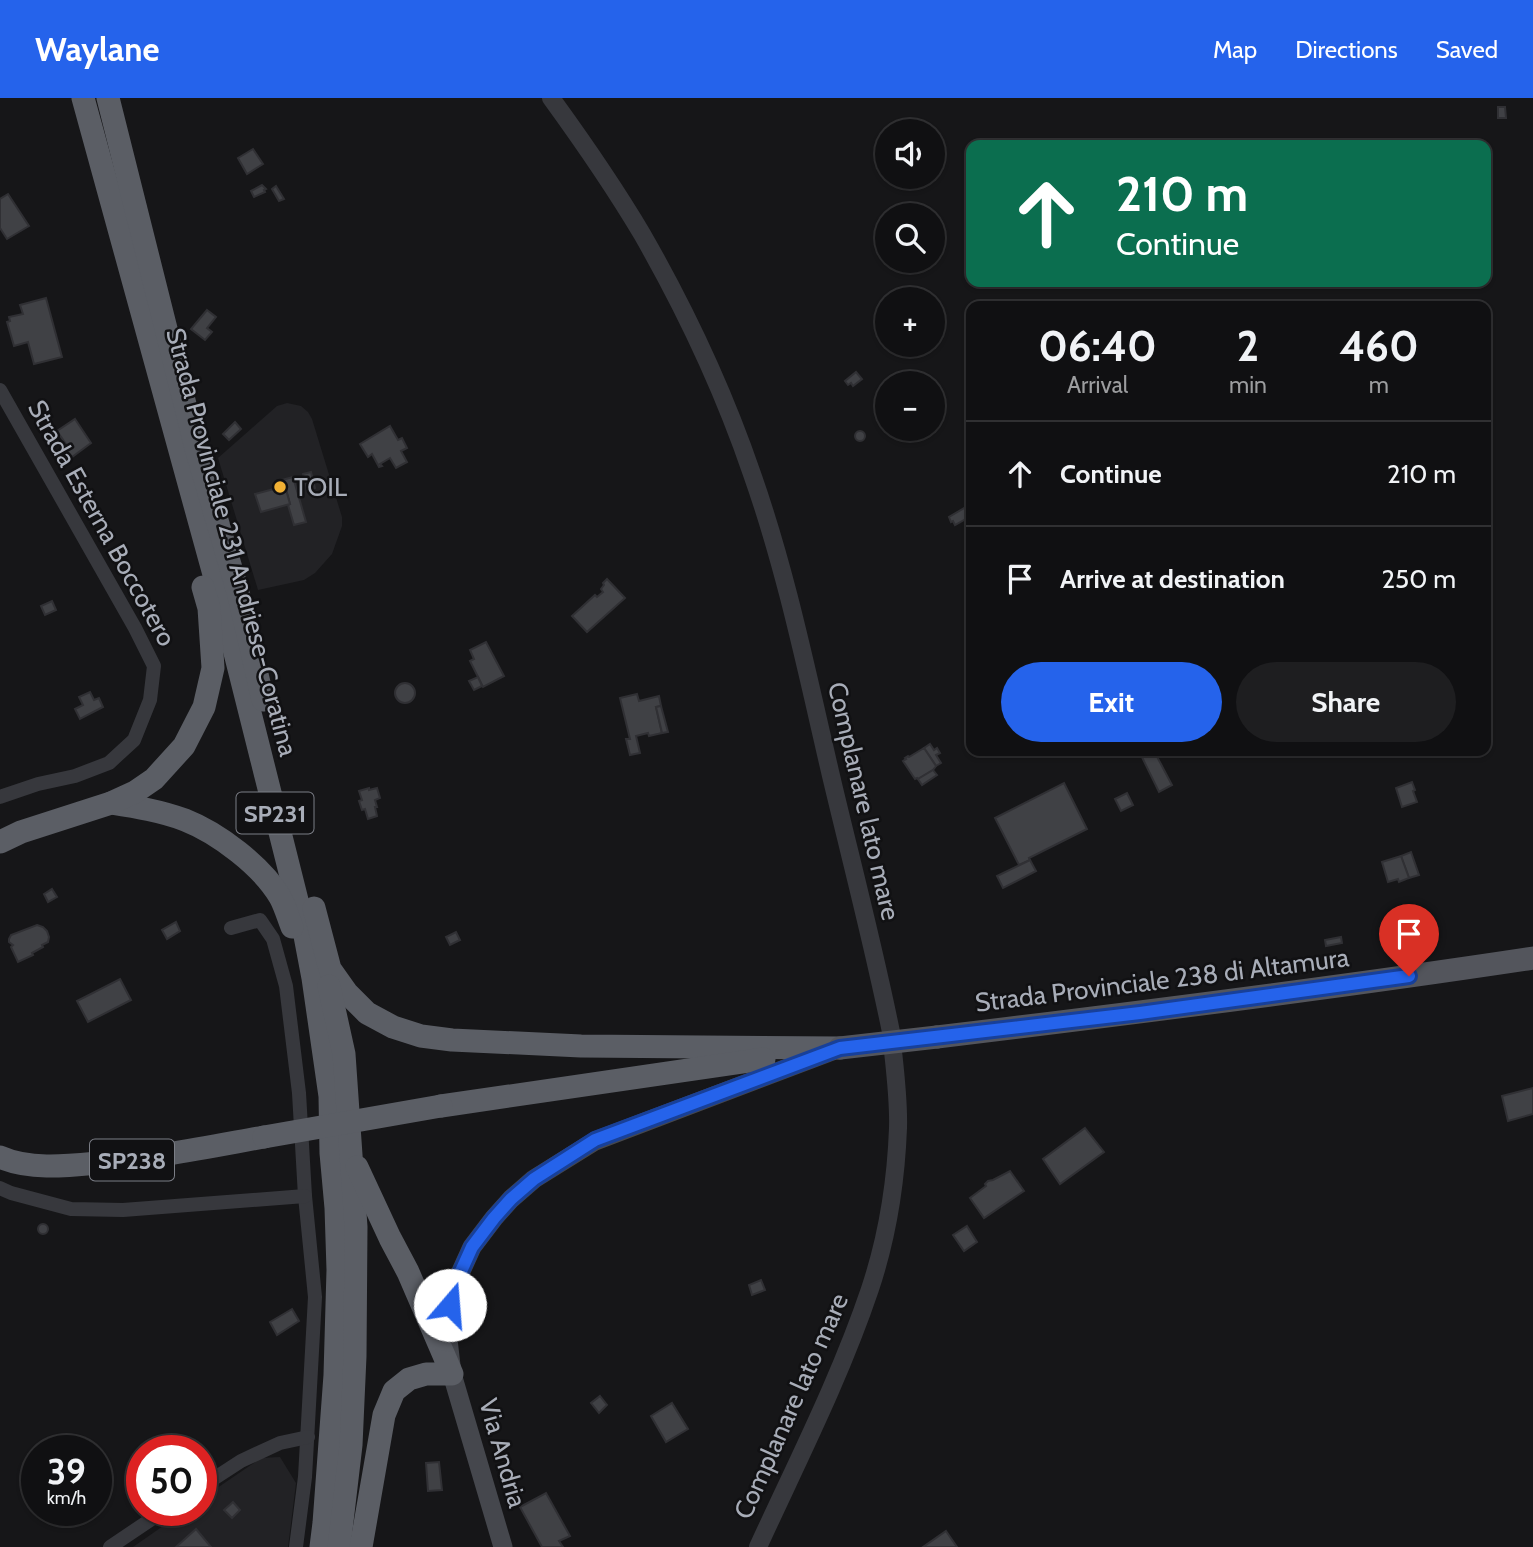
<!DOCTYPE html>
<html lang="en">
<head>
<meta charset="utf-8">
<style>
	:root { --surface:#101012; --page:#1e1e20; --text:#f1f3f6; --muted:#9c9d9f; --line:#303032; --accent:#2563eb }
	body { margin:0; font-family:Cabin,sans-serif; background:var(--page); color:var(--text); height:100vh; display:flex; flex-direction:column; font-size:26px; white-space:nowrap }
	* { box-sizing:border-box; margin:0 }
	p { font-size:23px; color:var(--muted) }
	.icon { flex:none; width:38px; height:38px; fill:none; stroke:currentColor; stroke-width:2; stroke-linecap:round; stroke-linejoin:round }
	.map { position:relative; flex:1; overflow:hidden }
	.side { position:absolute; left:966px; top:203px; width:525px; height:455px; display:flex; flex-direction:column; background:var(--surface); border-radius:14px; box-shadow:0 2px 5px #0004,0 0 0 2px var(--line) }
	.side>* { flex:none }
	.banner { position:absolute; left:966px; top:42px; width:525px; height:147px; border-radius:14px; box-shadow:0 2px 5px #0004,0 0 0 2px var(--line); background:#0b6e4f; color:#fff; overflow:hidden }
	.tools { position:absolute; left:875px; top:21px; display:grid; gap:14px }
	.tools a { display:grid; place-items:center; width:70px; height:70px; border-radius:50%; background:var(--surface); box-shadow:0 2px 5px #0004,0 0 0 2px var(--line); font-size:35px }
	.speed { position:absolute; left:21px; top:1337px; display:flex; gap:14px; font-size:35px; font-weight:700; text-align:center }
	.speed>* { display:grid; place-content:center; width:91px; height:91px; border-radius:50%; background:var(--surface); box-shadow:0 2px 5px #0004,0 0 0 2px var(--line); line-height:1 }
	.speed small { font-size:18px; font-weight:400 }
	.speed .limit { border:10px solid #d22; background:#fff; color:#111 }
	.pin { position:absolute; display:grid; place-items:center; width:60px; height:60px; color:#fff; margin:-72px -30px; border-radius:50% 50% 50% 0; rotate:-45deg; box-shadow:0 0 7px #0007 }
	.pin .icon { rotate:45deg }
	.me { position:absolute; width:77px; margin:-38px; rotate:18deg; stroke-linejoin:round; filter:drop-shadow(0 0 5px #0008) }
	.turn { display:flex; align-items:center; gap:24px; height:147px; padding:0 35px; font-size:32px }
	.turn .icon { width:91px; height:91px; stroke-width:2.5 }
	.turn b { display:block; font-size:49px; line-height:60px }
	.eta { display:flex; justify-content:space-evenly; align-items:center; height:119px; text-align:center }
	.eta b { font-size:42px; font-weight:700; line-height:49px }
	.cta { display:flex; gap:14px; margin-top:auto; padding:14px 35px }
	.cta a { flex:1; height:80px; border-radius:42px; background:var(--accent); color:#fff; font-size:28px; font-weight:700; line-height:80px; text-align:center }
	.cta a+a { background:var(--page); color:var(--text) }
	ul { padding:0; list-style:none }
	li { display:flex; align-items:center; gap:21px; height:105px; padding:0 35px; border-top:2px solid var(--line) }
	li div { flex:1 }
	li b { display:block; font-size:26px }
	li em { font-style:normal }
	header { display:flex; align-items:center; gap:42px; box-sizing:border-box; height:98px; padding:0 35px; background:var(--accent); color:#fff }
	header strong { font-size:33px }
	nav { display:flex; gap:38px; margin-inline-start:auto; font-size:24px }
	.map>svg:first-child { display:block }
	.built { fill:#222225 }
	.building { fill:#404145; stroke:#303034; stroke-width:2 }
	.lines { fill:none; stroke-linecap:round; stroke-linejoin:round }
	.minor { stroke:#37383d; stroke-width:14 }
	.tertiary { stroke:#37383d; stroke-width:18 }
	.secondary { stroke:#45474d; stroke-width:19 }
	.primary { stroke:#53555c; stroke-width:23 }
	.trunk { stroke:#5b5e65; stroke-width:23 }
	.primary-bridge { stroke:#53555c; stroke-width:23 }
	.trunk-bridge { stroke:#5b5e65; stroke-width:23 }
	.route-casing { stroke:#184099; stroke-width:18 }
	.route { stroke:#2563eb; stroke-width:12 }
	.poi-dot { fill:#f2b134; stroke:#111113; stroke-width:2.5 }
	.labels { text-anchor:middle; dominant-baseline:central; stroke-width:5; stroke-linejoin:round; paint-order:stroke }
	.shield { fill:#111113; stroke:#7b7e86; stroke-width:2 }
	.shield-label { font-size:24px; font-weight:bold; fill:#a8adb8 }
	.poi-label { font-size:26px; fill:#a8adb8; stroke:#111113; text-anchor:start }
	.street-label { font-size:26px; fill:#a8adb8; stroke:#111113 }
</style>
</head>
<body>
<header>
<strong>Waylane</strong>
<nav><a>Map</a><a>Directions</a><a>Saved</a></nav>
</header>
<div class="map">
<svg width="1533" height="1449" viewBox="0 0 1533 1449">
	<rect width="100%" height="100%" fill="#161618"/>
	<g class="built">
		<polygon points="287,305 301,308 308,314 312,321 342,419 342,428 332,456 315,475 304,482 258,492 218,360 277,308"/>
		<polygon points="280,1359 296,1385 288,1449 133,1449 186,1412 201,1412 201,1401 261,1360"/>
	</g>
	<g class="building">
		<polygon points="1498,9 1505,9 1506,20 1498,20"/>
		<polygon points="253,51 263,66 247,76 238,60"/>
		<polygon points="262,87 266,91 264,92 265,94 254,99 251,93"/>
		<polygon points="276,88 284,101 279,103 272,91"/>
		<polygon points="8,96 29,128 7,141 0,130 0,101"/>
		<polygon points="46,200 62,259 34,266 28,244 14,248 7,224 10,223 9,219 23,216 20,207"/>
		<polygon points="207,212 216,219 207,230 212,234 205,242 191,231"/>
		<polygon points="856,274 862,281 853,288 851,285 848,287 845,283"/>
		<polygon points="75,321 91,345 68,362 62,353 68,349 57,333"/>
		<polygon points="235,324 241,331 229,342 223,336"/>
		<polygon points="390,328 398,342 402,340 407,350 401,353 407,364 396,370 390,360 380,366 382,368 379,369 372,356 368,359 360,346"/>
		<circle cx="860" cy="338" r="5"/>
		<polygon points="311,374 315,390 307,392 303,376"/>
		<polygon points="293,379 306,424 294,427 288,407 290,406 285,388 283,388 282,382"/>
		<polygon points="285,388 290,406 261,414 255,396"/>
		<polygon points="971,406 971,414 969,415 971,418 955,427 953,423 951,424 949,419"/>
		<polygon points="607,481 625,500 587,534 572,518 595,497 597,499 603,494 601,491 604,487 603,485"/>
		<polygon points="52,503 56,512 45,517 41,508"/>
		<polygon points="486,544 504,578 483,589 470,563 474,561 470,552"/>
		<polygon points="478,579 482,588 474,592 469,583"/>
		<circle cx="405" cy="595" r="10"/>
		<polygon points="90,594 94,602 99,600 103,609 80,621 75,611 83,607 79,599"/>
		<polygon points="637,596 639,603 659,598 661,608 656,609 662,635 649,638 648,635 636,638 640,655 630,657 626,641 630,641 620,600"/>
		<polygon points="661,608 668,634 662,635 656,609"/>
		<polygon points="930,646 934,652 937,650 940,655 936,657 941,665 936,668 924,650"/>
		<polygon points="924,650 936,668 933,672 918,681 917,680 915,681 903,663 906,661 905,660 908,658 909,659"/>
		<polygon points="1139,653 1154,653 1172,687 1159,694"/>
		<polygon points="933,672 937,677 922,687 918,681"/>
		<polygon points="1412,684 1415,692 1413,693 1417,704 1402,709 1396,690"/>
		<polygon points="1064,685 1087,731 1029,760 1030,762 1019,767 995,720"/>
		<polygon points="369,690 369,692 377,690 380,700 375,702 377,709 375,709 377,718 368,721 365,711 362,712 359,703 362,702 359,693"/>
		<polygon points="1127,695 1133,707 1121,713 1115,701"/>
		<polygon points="1411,754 1419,777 1409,780 1401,758"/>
		<polygon points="1401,758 1409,780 1399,784 1398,781 1388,784 1382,764"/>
		<polygon points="1030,762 1036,773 1003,790 997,778"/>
		<polygon points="52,791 57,799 48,804 44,796"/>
		<polygon points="176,824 180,833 167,841 162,832"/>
		<polygon points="37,827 43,829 47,833 49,839 48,844 42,847 43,849 32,855 33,857 18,864 11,849 13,847 9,844 9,841 11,837"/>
		<polygon points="456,834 460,842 450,847 446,839"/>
		<polygon points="1341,839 1342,845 1326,848 1325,842"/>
		<polygon points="120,881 131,902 88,924 77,903"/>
		<polygon points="1533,990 1533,1016 1508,1023 1502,998"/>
		<polygon points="1085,1030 1104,1054 1060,1086 1043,1061"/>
		<polygon points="1010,1073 1024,1093 984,1120 970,1100 986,1088 985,1086 988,1083 993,1082"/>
		<circle cx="43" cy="1131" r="5"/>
		<polygon points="967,1128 977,1144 964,1153 953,1137"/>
		<polygon points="761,1182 765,1192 752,1197 749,1187"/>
		<polygon points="292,1211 299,1223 277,1237 270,1224"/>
		<polygon points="600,1298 607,1307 599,1315 591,1305"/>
		<polygon points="672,1305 688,1331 666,1344 651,1318"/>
		<polygon points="439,1364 442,1392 428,1393 426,1365"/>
		<polygon points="546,1395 570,1438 559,1443 563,1449 542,1449 520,1409"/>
		<polygon points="233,1404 240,1412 232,1420 224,1412"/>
		<polygon points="196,1431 211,1449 176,1449"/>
		<polygon points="946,1433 957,1449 923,1449"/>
	</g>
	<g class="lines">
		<g class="minor">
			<polyline points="0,292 135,530 154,568 150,602 134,642 109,665 75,678 38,686 0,699"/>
			<polyline points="231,830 260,822 273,841 286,888 299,995 305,1098 315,1199 305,1379 296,1449"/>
			<polyline points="0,1090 11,1095 71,1111 123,1112 305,1098"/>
			<polyline points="201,1389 241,1363 280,1345 308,1339"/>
			<polyline points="110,1449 165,1412"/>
		</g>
		<path class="tertiary" d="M551 0C583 44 614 89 642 136 685 211 724 294 752 376 787 475 808 580 832 682 852 766 874 850 891 934 894 966 899 998 898 1030 896 1083 887 1140 870 1191 840 1280 797 1364 758 1449"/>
		<polyline class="secondary" points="503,1449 452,1276 446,1224 453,1191 472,1149 494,1120 511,1101 534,1081 595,1043 832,953"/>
		<path class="primary" d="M937 939C1136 915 1335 890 1533 860"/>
		<g class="trunk">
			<polyline points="83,0 229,531 302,822 313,880 330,998 331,1055 336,1110 338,1172 335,1277 324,1425 321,1449"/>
			<polyline points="108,0 197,354 238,494 263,602"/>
			<path d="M111 705C136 709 161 713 185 722 218 735 262 768 280 799 285 808 288 819 292 829"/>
			<polyline points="0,744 21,734 111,705 135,694 154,681 184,648 204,609 213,570 209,510 203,489"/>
			<polyline points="314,810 330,871 347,895 367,915 393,929 421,938 452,942 581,948 840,950"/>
			<polyline points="329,888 344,956 356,1129 355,1258 351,1347 339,1449"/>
			<polyline points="441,1008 764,961"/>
			<path d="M0 1059C29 1072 66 1068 97 1065 153 1060 208 1049 264 1039"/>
			<polyline points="357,1069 390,1140 408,1174 452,1276 426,1276 409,1281 394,1293 384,1317 361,1449"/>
		</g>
		<polyline class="primary-bridge" points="840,950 937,939"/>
		<polyline class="trunk-bridge" points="264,1039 441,1008"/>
	</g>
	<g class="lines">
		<defs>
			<polyline id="route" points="450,1207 453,1191 472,1149 494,1120 511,1101 534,1081 595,1042 840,950 1140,915 1409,878"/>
		</defs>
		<use href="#route" class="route-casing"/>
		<use href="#route" class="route"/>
	</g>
	<circle class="poi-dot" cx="280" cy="389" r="7"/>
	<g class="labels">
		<g class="shield">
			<rect x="236.5" y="694.5" width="77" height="41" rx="5"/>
			<rect x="90" y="1041.5" width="84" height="41" rx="5"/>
		</g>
		<g class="shield-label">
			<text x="275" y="715">SP231</text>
			<text x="132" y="1062">SP238</text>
		</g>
		<g class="poi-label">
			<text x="294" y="389">TOIL</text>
		</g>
		<g class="street-label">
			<text transform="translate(102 425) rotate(61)">Strada Esterna Boccotero</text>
			<text transform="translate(232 444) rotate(75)">Strada Provinciale 231 Andriese-Coratina</text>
			<text transform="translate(864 703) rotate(77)">Complanare lato mare</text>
			<text transform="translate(1162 882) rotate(-7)">Strada Provinciale 238 di Altamura</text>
			<text transform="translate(791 1308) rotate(-66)">Complanare lato mare</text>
			<text transform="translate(503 1355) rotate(74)">Via Andria</text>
		</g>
	</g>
</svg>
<div class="tools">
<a><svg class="icon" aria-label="sound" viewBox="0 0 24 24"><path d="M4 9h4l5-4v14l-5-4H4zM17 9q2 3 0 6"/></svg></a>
<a><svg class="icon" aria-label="search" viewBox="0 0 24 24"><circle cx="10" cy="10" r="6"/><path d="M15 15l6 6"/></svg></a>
<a>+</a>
<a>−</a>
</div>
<div class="speed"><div>39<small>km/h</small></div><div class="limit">50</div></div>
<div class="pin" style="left:1409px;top:878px;background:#d93025"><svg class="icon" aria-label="arrive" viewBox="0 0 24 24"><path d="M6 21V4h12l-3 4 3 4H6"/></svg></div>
<svg class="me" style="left:450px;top:1207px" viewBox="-20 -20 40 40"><circle r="19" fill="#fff"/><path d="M0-13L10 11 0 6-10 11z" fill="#2563eb"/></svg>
<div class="banner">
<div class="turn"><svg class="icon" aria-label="ahead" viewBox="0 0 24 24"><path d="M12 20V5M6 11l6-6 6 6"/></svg><div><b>210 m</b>Continue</div></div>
</div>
<section class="side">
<div class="eta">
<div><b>06:40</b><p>Arrival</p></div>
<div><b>2</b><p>min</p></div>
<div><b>460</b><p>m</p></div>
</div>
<ul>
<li><svg class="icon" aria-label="ahead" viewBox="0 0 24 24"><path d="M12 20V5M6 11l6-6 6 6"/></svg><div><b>Continue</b></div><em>210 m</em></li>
<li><svg class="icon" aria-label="arrive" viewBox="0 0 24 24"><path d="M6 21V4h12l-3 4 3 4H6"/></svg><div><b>Arrive at destination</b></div><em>250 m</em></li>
</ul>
<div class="cta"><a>Exit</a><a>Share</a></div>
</section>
</div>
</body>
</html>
